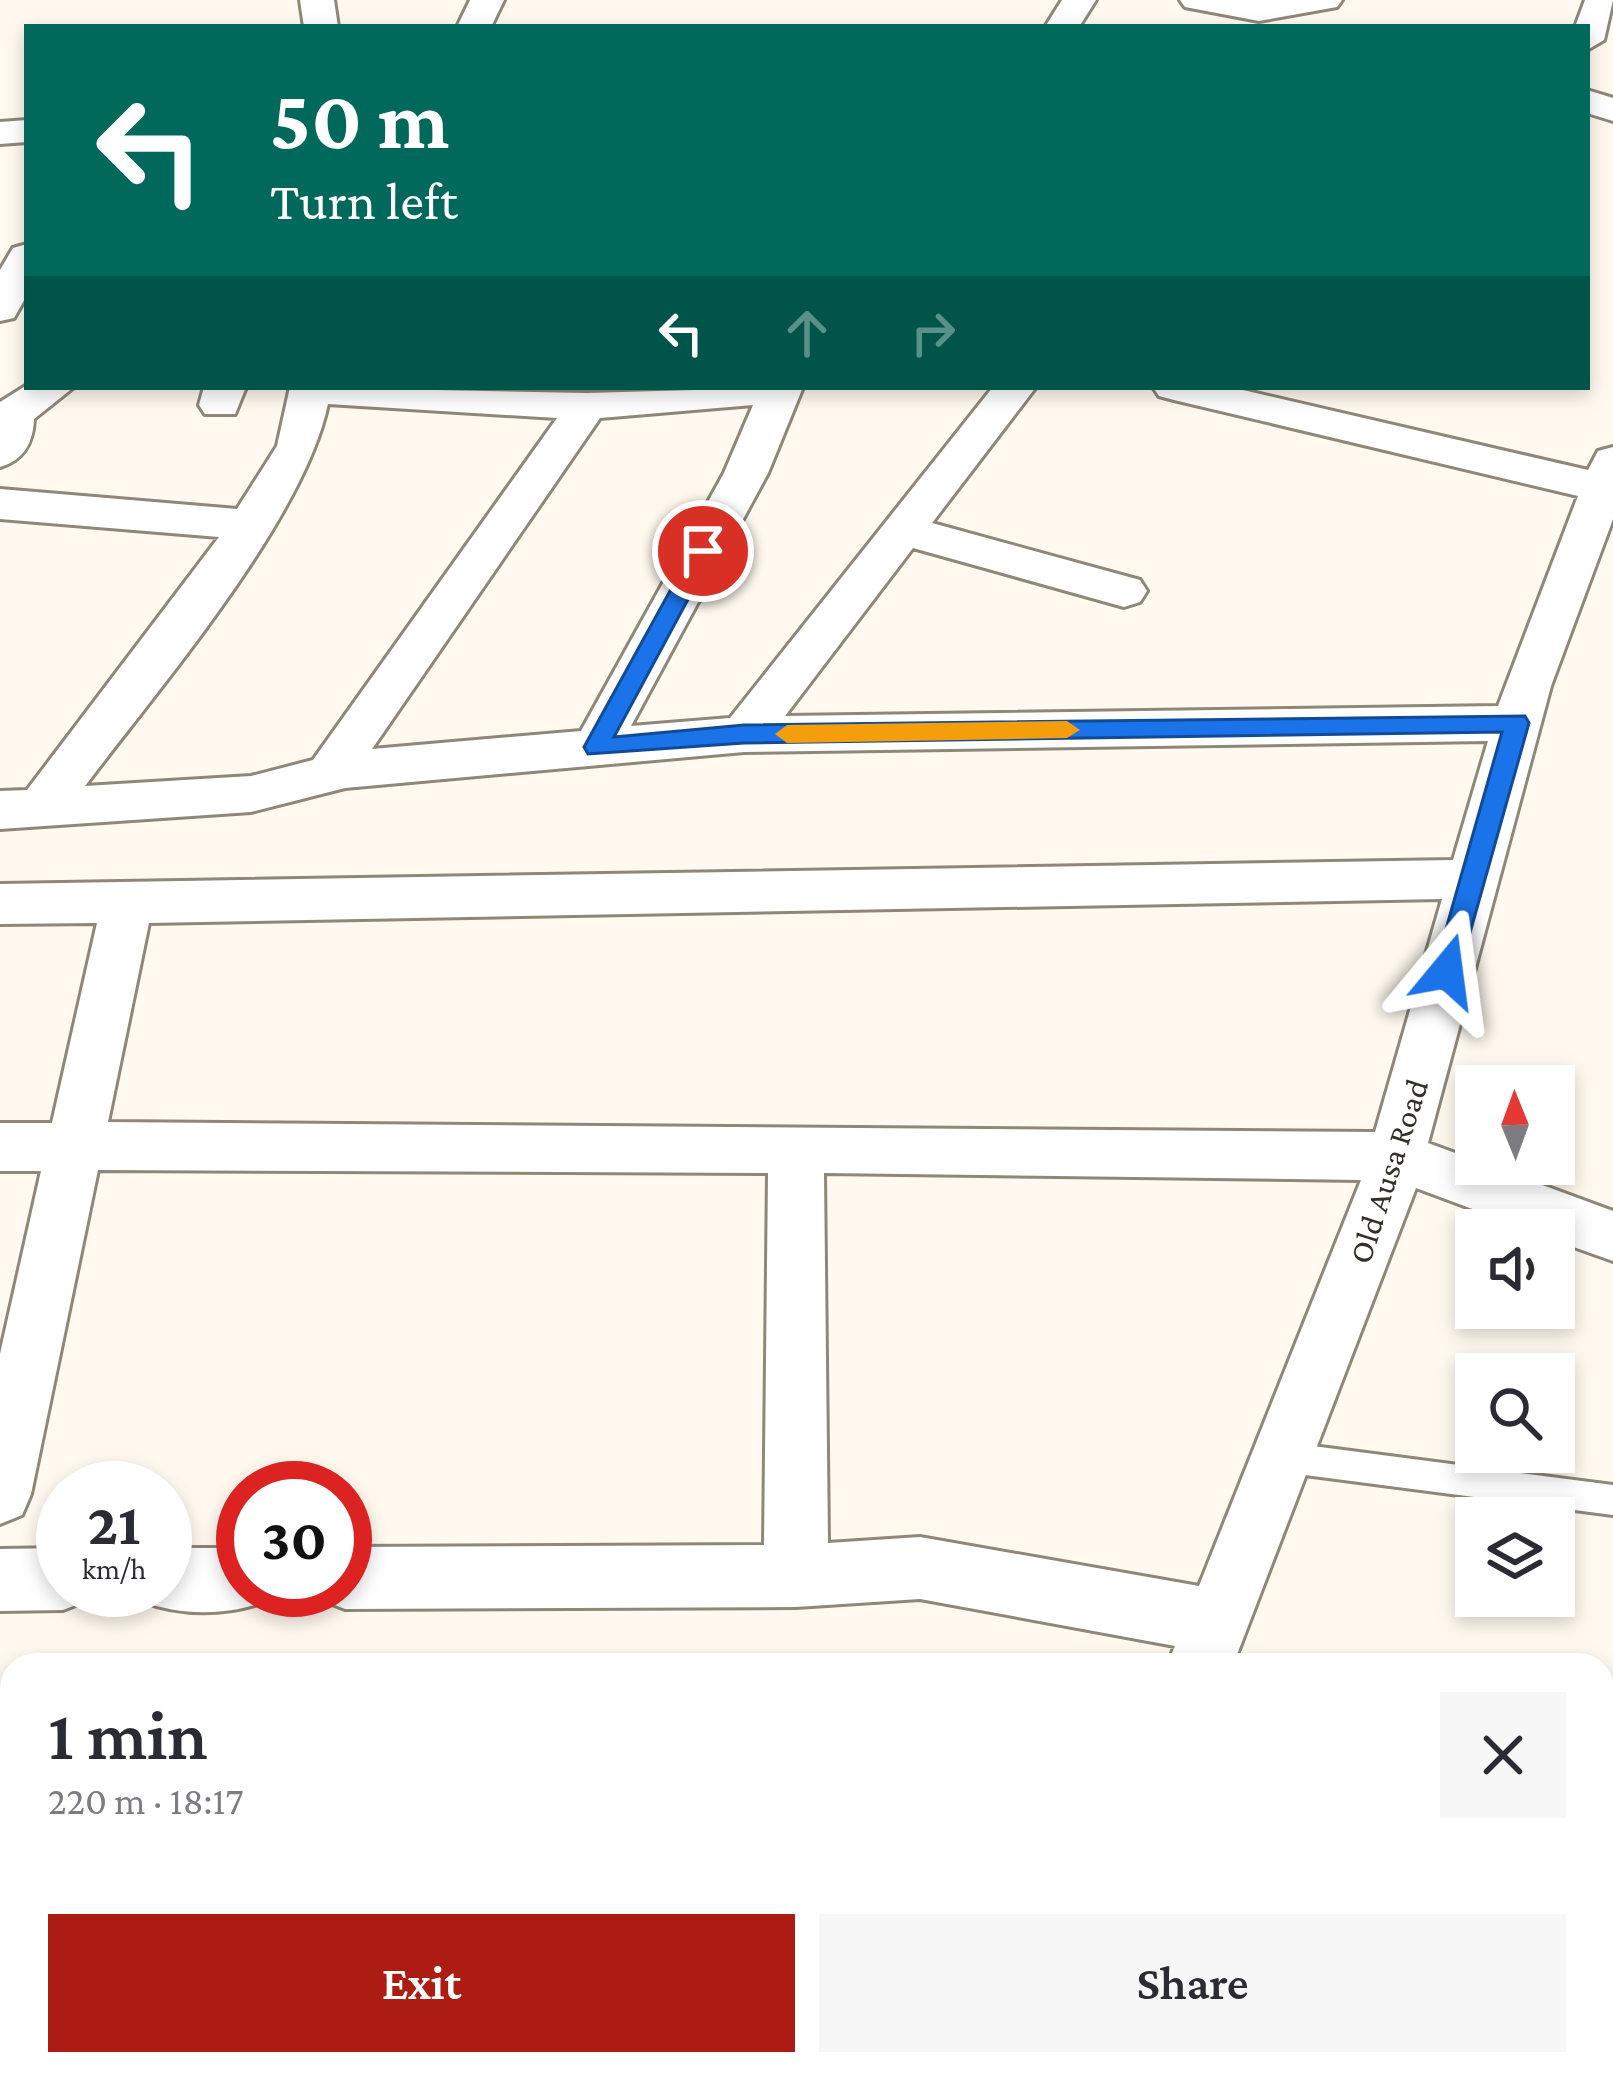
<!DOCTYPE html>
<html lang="en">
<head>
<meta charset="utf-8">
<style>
	:root { --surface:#fff; --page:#f7f7f7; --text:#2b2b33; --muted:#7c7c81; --accent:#ac1c12 }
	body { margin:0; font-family:"Crimson Pro",serif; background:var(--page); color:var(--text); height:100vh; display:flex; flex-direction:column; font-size:45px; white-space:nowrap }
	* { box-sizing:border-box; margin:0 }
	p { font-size:39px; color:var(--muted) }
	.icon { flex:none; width:66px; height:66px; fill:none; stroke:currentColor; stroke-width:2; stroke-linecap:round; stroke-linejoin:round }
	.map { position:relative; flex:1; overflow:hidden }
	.details { position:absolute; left:0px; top:1653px; width:1614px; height:423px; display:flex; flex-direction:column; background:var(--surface); border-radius:36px 36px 0 0; box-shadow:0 6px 18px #0003 }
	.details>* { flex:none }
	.guide { position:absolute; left:24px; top:24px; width:1566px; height:366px; border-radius:0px; box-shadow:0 6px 18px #0003; background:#00695c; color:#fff; overflow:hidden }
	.needle { width:78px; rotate:359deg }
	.fabs { position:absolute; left:1455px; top:1065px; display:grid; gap:24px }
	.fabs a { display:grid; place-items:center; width:120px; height:120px; border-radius:0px; background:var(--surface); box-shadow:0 6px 18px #0003; font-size:60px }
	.speed { position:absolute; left:36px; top:1461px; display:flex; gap:24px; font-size:60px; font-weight:700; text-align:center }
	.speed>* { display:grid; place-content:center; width:156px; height:156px; border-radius:50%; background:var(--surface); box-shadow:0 6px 18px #0003; line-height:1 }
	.speed small { font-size:30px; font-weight:400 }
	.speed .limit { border:18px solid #d22; background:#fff; color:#111 }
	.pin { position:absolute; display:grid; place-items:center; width:102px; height:102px; color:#fff; margin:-51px; border:6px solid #fff; border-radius:50%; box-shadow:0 3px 12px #0007 }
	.me { position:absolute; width:132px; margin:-66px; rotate:16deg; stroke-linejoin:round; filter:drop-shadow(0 0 9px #0008) }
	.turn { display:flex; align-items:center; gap:42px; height:252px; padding:0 48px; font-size:54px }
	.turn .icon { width:156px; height:156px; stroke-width:2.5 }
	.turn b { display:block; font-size:84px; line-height:102px }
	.lanes { display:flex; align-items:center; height:114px; padding:0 48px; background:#0003; justify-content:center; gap:60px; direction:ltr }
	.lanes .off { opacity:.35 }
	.round { display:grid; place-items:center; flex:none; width:126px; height:126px; border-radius:0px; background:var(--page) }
	.summary { display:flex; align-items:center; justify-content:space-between; height:204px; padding:0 48px }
	h1 { font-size:72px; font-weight:600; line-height:90px }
	.button { display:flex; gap:24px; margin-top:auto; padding:24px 48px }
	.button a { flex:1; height:138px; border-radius:0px; background:var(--accent); color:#fff; font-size:48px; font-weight:600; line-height:138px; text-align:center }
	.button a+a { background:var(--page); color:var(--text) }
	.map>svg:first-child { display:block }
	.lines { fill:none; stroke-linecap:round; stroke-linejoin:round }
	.service-casing { stroke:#8f8777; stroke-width:6 }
	.minor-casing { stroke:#8f8777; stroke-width:6 }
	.service { fill:#fff; fill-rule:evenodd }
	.minor { fill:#fff; fill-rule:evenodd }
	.route { fill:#1a73e8; stroke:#114b97; stroke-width:3 }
	.slow { fill:#f59e0b }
	.labels { text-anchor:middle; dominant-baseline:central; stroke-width:12; stroke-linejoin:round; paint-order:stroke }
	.street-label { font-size:33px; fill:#333029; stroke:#fff }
</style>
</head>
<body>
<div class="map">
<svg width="1613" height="2074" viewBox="0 0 1613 2074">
	<rect width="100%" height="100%" fill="#fff9ef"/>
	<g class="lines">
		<defs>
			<polygon id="service" points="1282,1442 1613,1485 1613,1515 1282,1472 1271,1467 1266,1457 1271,1447"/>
			<g id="minor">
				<polygon points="300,0 334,0 338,27 304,27"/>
				<polygon points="470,0 504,0 491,27 457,27"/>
				<polygon points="1062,0 1096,0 1079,27 1045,27"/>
				<polygon points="1180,0 1342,0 1337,7 1259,21 1185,7"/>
				<polygon points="1585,0 1613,0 1604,40 1587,50 1587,27 1575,27"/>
				<polygon points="1587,90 1613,98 1613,121 1587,113"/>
				<polygon points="27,120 27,142 0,144 0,122"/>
				<polygon points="27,244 27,295 14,318 0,321 0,270 13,248"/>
				<path d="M27 385 74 387 34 419C33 443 24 460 0 467V402Z"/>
				<polygon points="204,387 246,387 235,414 205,414 199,405"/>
				<path d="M290 387 587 393 803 387 768 473 631 726 730 718 993 387H1036L932 523 1140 580 1147 591 1140 602 1124 607 913 548 785 716 1498 706 1578 496 1174 400 1159 396 1153 387H1230L1588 470 1598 451 1613 447V519L1551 686 1428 1143 1613 1211V1261L1554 1240V1230H1529L1416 1188 1233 1665H1167L1175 1646 920 1599 796 1607 345 1609 322 1600 318 1590H345V1547L764 1545 768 1173 98 1170 31 1494 22 1515 0 1524V1354L41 1171H0V1123H52L97 923 0 924V884L1453 860 1488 741 744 752 345 788 251 812 0 829V791L27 790 219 537 0 519V489L237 509 277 446ZM328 404 557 418 313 760 251 776 85 786C159 688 303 521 328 404ZM753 405 724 473 581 731 372 749 600 418ZM1442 899 1375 1132 108 1122 149 923ZM824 1173 1361 1180 1199 1586 920 1537 828 1543Z"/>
				<polygon points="63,1548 63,1590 91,1590 86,1601 63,1610 0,1611 0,1549"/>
				<path d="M165 1548H243V1590H271L266 1601C229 1616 179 1616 142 1601L137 1590H165Z"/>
				<polygon points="12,1950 12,2022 0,2023 0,1951"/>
				<polygon points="1602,1989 1613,1991 1613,2065 1602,2063"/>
				<polygon points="1015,2064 1089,2064 1087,2074 1013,2074"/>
			</g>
		</defs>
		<use href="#service" class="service-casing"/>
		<use href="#minor" class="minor-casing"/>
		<use href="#service" class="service"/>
		<use href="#minor" class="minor"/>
	</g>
	<polygon class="route" points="703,544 714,551 614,737 744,725 1525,716 1529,723 1457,979 1438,979 1434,971 1502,732 744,743 588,754 584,747 692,551"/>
	<polygon class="slow" points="1067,721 1080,730 1067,738 787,743 775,734 787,725"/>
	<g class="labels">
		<g class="street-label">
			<text transform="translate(1388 1171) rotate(-72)">Old Ausa Road</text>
		</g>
	</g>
</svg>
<div class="fabs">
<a><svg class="needle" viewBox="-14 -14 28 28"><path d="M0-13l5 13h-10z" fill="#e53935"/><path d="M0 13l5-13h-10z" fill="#7c7c81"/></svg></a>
<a><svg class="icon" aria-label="sound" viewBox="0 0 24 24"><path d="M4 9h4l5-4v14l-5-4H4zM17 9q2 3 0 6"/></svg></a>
<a><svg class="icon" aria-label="search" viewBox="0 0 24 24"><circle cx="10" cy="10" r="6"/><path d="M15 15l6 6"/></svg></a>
<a><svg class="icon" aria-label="layers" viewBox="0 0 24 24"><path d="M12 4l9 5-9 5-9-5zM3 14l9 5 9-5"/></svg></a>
</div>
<div class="speed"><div>21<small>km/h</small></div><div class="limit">30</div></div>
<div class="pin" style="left:703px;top:551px;background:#d93025"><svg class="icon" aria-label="arrive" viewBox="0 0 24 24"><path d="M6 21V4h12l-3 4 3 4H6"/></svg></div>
<svg class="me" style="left:1447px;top:971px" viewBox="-20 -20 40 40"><path d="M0-17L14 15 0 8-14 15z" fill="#1a73e8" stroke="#fff" stroke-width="4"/></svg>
<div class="guide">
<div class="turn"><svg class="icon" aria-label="left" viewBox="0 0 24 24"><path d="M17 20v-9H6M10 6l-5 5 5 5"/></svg><div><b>50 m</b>Turn left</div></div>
<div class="lanes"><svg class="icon" aria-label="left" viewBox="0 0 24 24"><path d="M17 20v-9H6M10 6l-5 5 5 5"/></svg><svg class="icon off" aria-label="ahead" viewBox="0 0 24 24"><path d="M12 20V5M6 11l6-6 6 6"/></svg><svg class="icon off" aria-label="right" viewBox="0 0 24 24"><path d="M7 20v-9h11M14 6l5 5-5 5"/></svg></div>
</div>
<section class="details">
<div class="summary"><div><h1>1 min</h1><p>220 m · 18:17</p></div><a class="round"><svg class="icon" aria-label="close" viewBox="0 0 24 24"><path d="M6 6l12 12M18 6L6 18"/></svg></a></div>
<div class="button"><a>Exit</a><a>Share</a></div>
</section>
</div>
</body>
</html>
